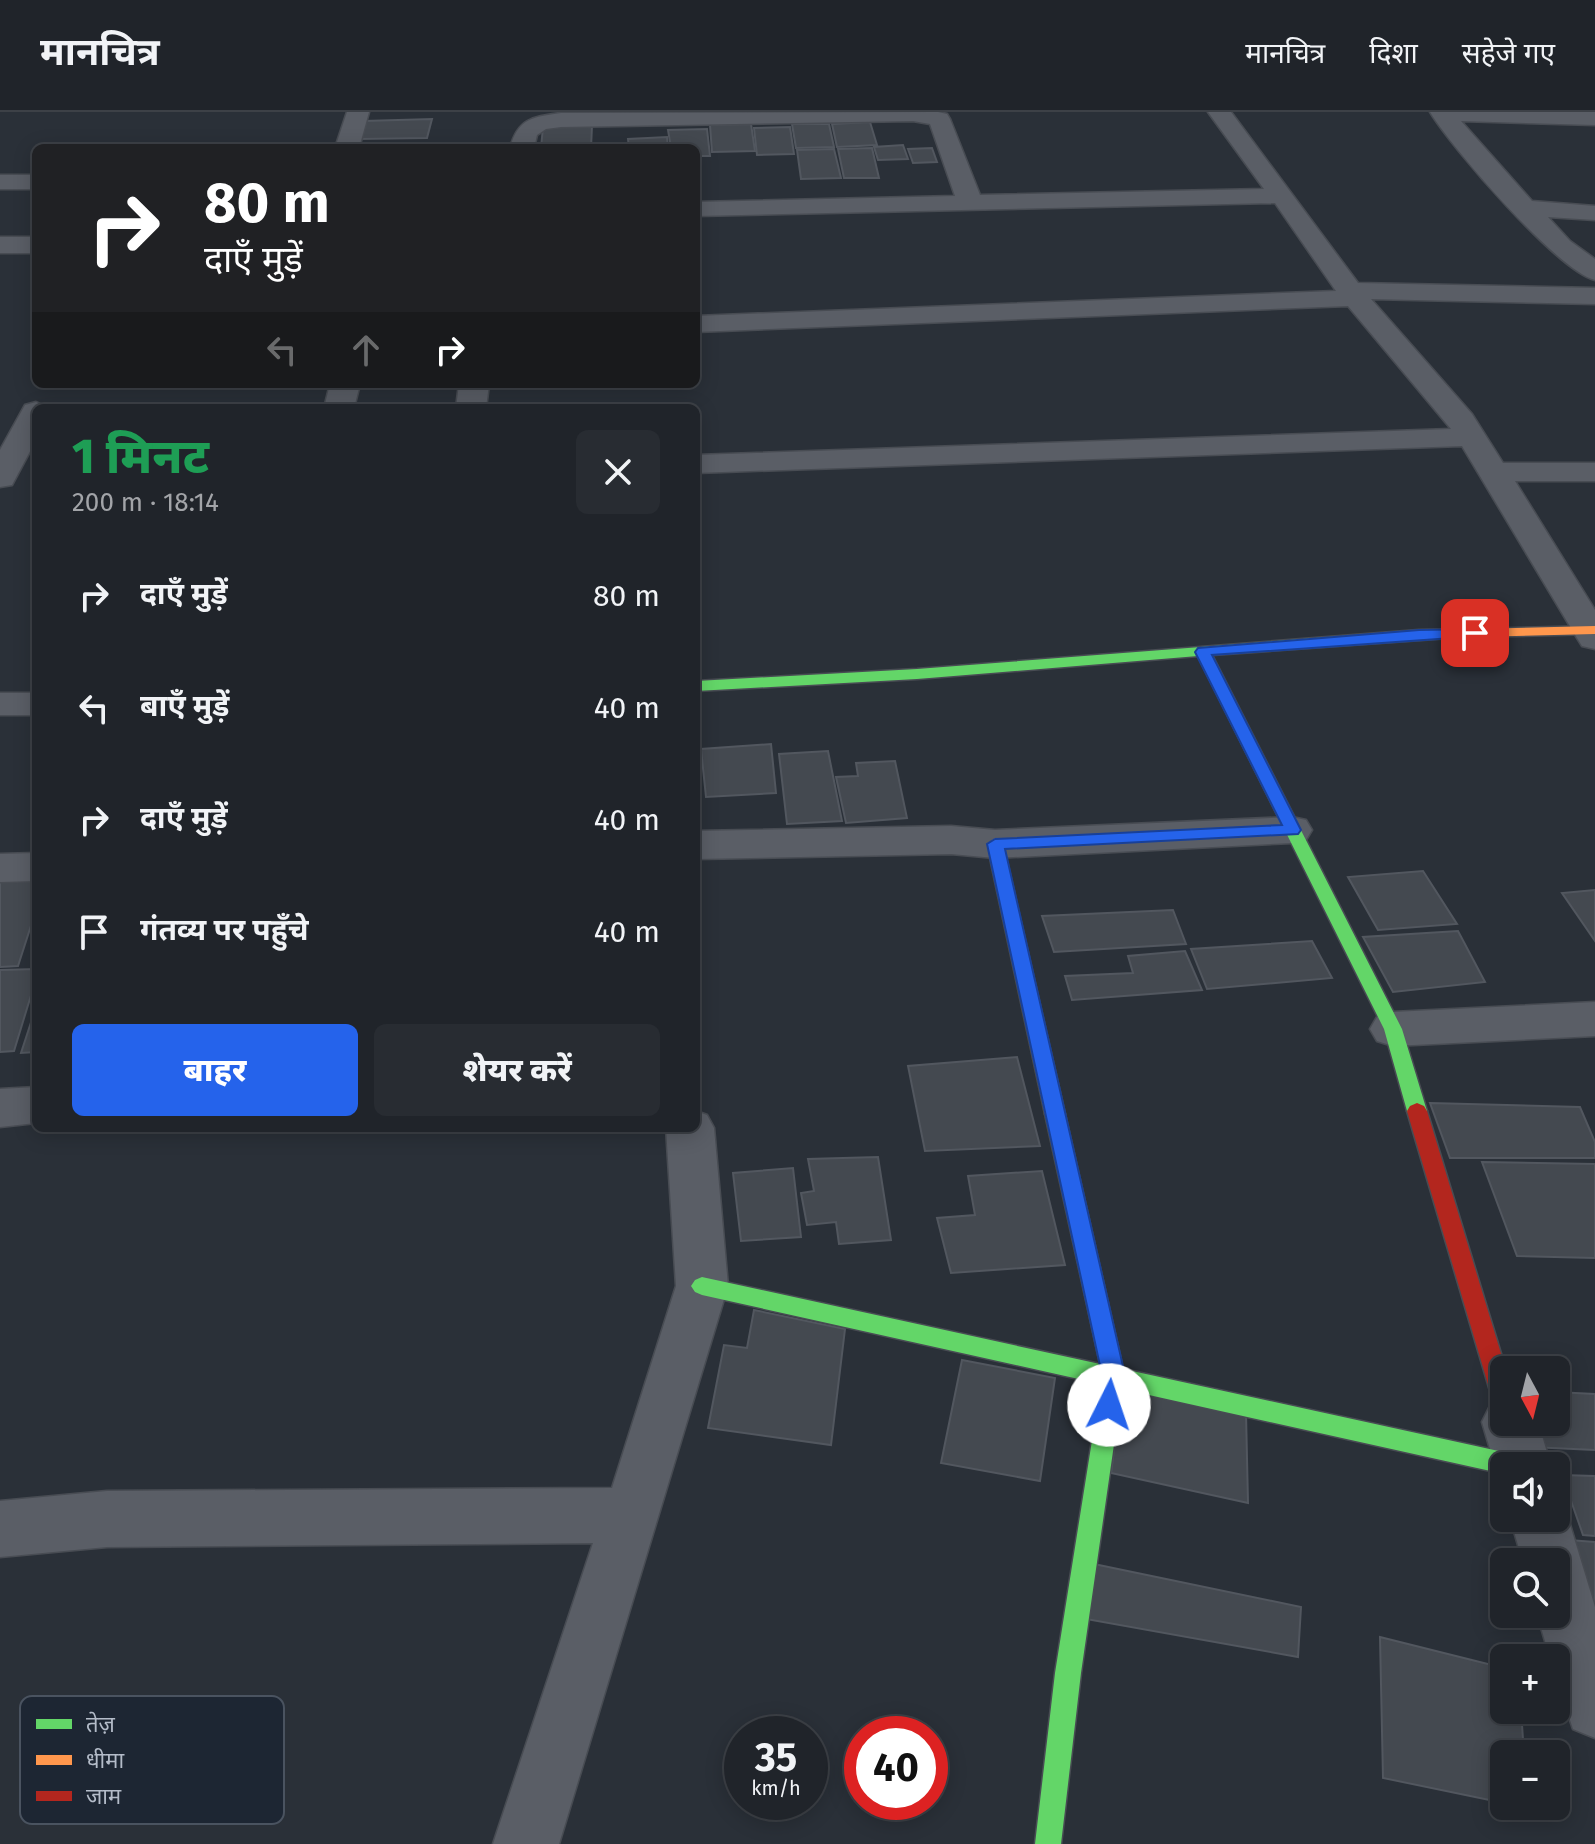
<!DOCTYPE html>
<html lang="hi">
<head>
<meta charset="utf-8">
<style>
	:root { --surface:#20242a; --page:#282c32; --text:#f1f3f6; --muted:#a2a4a8; --line:#3d4147; --accent:#2563eb }
	body { margin:0; font-family:"Fira Sans","Noto Sans Devanagari",sans-serif; background:var(--page); color:var(--text); height:100vh; display:flex; flex-direction:column; font-size:30px; white-space:nowrap }
	* { box-sizing:border-box; margin:0 }
	p { font-size:26px; color:var(--muted) }
	.icon { flex:none; width:44px; height:44px; fill:none; stroke:currentColor; stroke-width:2; stroke-linecap:round; stroke-linejoin:round }
	.map { position:relative; flex:1; overflow:hidden }
	.side { position:absolute; left:32px; top:292px; width:668px; height:728px; display:flex; flex-direction:column; background:var(--surface); border-radius:12px; box-shadow:0 4px 20px #0003,0 0 0 2px var(--line) }
	.side>* { flex:none }
	.banner { position:absolute; left:32px; top:32px; width:668px; height:244px; border-radius:12px; box-shadow:0 4px 20px #0003,0 0 0 2px var(--line); background:#202124; color:#fff; overflow:hidden }
	.needle { width:52px; rotate:173deg }
	.fabs { position:absolute; left:1490px; top:1244px; display:grid; gap:16px }
	.fabs a { display:grid; place-items:center; width:80px; height:80px; border-radius:12px; background:var(--surface); box-shadow:0 4px 20px #0003,0 0 0 2px var(--line); font-size:40px }
	.speed { position:absolute; left:724px; top:1604px; display:flex; gap:16px; font-size:40px; font-weight:700; text-align:center }
	.speed>* { display:grid; place-content:center; width:104px; height:104px; border-radius:50%; background:var(--surface); box-shadow:0 4px 20px #0003,0 0 0 2px var(--line); line-height:1 }
	.speed small { font-size:20px; font-weight:400 }
	.speed .limit { border:12px solid #d22; background:#fff; color:#111 }
	.pin { position:absolute; display:grid; place-items:center; width:68px; height:68px; color:#fff; margin:-34px; border-radius:16px; box-shadow:0 4px 12px #0006 }
	.me { position:absolute; width:88px; margin:-44px; rotate:4deg; stroke-linejoin:round; filter:drop-shadow(0 0 6px #0008) }
	.turn { display:flex; align-items:center; gap:28px; height:168px; padding:0 40px; font-size:36px }
	.turn .icon { width:104px; height:104px; stroke-width:2.5 }
	.turn b { display:block; font-size:56px; line-height:68px }
	.lanes { display:flex; align-items:center; height:76px; padding:0 40px; background:#0003; justify-content:center; gap:40px; direction:ltr }
	.lanes .off { opacity:.35 }
	.round { display:grid; place-items:center; flex:none; width:84px; height:84px; border-radius:12px; background:var(--page) }
	.headline { display:flex; align-items:center; justify-content:space-between; height:136px; padding:0 40px }
	h1 { font-size:48px; font-weight:800; line-height:60px; color:#1e9e55 }
	.cta { display:flex; gap:16px; margin-top:auto; padding:16px 40px }
	.cta a { flex:1; height:92px; border-radius:12px; background:var(--accent); color:#fff; font-size:32px; font-weight:800; line-height:92px; text-align:center }
	.cta a+a { background:var(--page); color:var(--text) }
	ul { padding:0; list-style:none }
	li { display:flex; align-items:center; gap:24px; height:112px; padding:0 40px }
	li div { flex:1 }
	li b { display:block; font-size:30px }
	li em { font-style:normal }
	header { display:flex; align-items:center; gap:48px; box-sizing:border-box; height:112px; padding:0 40px; background:var(--surface); border-bottom:2px solid var(--line) }
	header strong { font-size:38px }
	nav { display:flex; gap:44px; margin-inline-start:auto; font-size:28px }
	.map>svg:first-child { display:block }
	.building { fill:#444950; stroke:#52575f; stroke-width:2 }
	.lines { fill:none; stroke-linecap:round; stroke-linejoin:round }
	.street-casing { stroke:#484c53; stroke-width:3 }
	.fast-casing { stroke:#484c53; stroke-width:3 }
	.slow-casing { stroke:#484c53; stroke-width:3 }
	.jam-casing { stroke:#484c53; stroke-width:3 }
	.street { fill:#5a5e66; fill-rule:evenodd }
	.fast { fill:#63d668; fill-rule:evenodd }
	.slow { fill:#ff974d; fill-rule:evenodd }
	.jam { fill:#b3261e; fill-rule:evenodd }
	.route { fill:#2563eb; stroke:#184099; stroke-width:2 }
	.key { fill:#1d2633; stroke:#4a5360; stroke-width:2 }
	.key-label { font-size:22px; fill:#b4bcc9 }
</style>
</head>
<body>
<header>
<strong>मानचित्र</strong>
<nav><a>मानचित्र</a><a>दिशा</a><a>सहेजे गए</a></nav>
</header>
<div class="map">
<svg width="1595" height="1732" viewBox="0 0 1595 1732">
	<rect width="100%" height="100%" fill="#2a3038"/>
	<g class="building">
		<polygon points="432,7 427,26 358,27 364,9"/>
		<polygon points="870,10 877,33 837,35 832,12"/>
		<polygon points="751,12 755,39 712,40 710,13"/>
		<polygon points="792,12 829,12 834,35 796,36"/>
		<polygon points="592,14 591,36 541,36 543,15"/>
		<polygon points="790,15 794,42 757,43 754,16"/>
		<polygon points="707,17 710,44 696,44 696,36 671,36 668,18"/>
		<polygon points="667,25 668,36 629,36 628,27"/>
		<polygon points="903,33 908,47 878,48 874,35"/>
		<polygon points="872,36 879,66 844,66 838,37"/>
		<polygon points="932,36 937,50 913,51 908,37"/>
		<polygon points="834,37 841,66 801,67 797,38"/>
		<polygon points="771,632 776,681 706,685 701,637"/>
		<polygon points="828,639 842,709 787,712 779,642"/>
		<polygon points="895,649 907,706 846,711 836,665 858,664 856,651"/>
		<polygon points="1423,759 1457,812 1378,818 1348,765"/>
		<polygon points="36,764 36,798 18,854 0,855 0,765"/>
		<polygon points="1595,778 1595,829 1562,781"/>
		<polygon points="1173,798 1186,832 1054,840 1042,804"/>
		<polygon points="1458,819 1485,870 1393,880 1363,825"/>
		<polygon points="1312,829 1332,866 1207,877 1191,837"/>
		<polygon points="1185,839 1202,878 1072,888 1065,864 1133,861 1128,844"/>
		<polygon points="36,857 36,867 14,939 0,940 0,858"/>
		<polygon points="36,895 36,940 21,941"/>
		<polygon points="1017,945 1040,1034 925,1039 908,954"/>
		<polygon points="1430,991 1580,995 1595,1030 1595,1046 1450,1046"/>
		<polygon points="878,1045 891,1128 839,1132 836,1110 807,1113 801,1081 814,1079 808,1047"/>
		<polygon points="1482,1050 1595,1052 1595,1146 1517,1144"/>
		<polygon points="793,1056 801,1125 741,1129 733,1061"/>
		<polygon points="1042,1059 1065,1153 951,1161 937,1106 975,1103 968,1064"/>
		<polygon points="754,1198 845,1217 831,1333 708,1316 724,1233 747,1236"/>
		<polygon points="962,1248 1055,1266 1040,1369 941,1351"/>
		<polygon points="1122,1276 1246,1301 1248,1391 1111,1361"/>
		<polygon points="1556,1280 1595,1282 1595,1338 1531,1335 1525,1310 1556,1310"/>
		<polygon points="1562,1363 1595,1364 1595,1424 1583,1423"/>
		<polygon points="1569,1428 1595,1430 1595,1492 1586,1491"/>
		<polygon points="1094,1452 1301,1495 1298,1545 1086,1507"/>
		<polygon points="1380,1525 1504,1556 1504,1598 1521,1598 1524,1642 1504,1642 1504,1691 1383,1666"/>
	</g>
	<g class="lines">
		<defs>
			<g id="street">
				<polygon points="347,0 369,0 359,36 335,36"/>
				<path d="M938 0 947 2 950 7 980 83 1264 77 1208 0H1231L1358 171 1595 176V192L1371 187 1472 302 1503 351H1595V369H1515L1595 498V537L1582 534 1577 526 1462 334 696 361V343L1451 317 1348 194 696 220V204L1336 179 1275 91 696 104V90L955 84 930 12 913 9 561 15 546 17 537 23 534 36H510C518 6 533 5 561 1Z"/>
				<path d="M1430 0H1595V13L1461 9 1532 89 1595 94V108L1548 105 1570 129 1595 147V168C1558 159 1451 35 1430 0Z"/>
				<rect x="0" y="63" width="36" height="14"/>
				<rect x="0" y="125" width="36" height="16"/>
				<polygon points="330,272 360,272 354,296 324,296"/>
				<polygon points="459,272 489,272 486,296 456,296"/>
				<polygon points="36,290 49,296 36,296 36,328 12,373 0,375 0,338 25,293"/>
				<rect x="0" y="581" width="36" height="22"/>
				<polygon points="1292,705 1306,708 1312,718 1306,728 1292,731 995,746 951,742 696,747 696,719 951,714 995,718"/>
				<polygon points="36,741 36,769 0,770 0,742"/>
				<polygon points="1595,890 1595,924 1393,934 1377,929 1370,917 1377,905 1393,900"/>
				<polygon points="36,975 36,1011 0,1015 0,977"/>
				<polygon points="696,999 707,1003 714,1016 728,1174 559,1732 493,1732 593,1431 107,1435 0,1445 0,1389 107,1379 612,1376 676,1174 666,1016 696,1016"/>
				<polygon points="1504,1287 1504,1310 1538,1310 1551,1354 1504,1354 1504,1373 1495,1354 1482,1310 1491,1292"/>
				<polygon points="1556,1385 1568,1406 1595,1495 1595,1626 1573,1617 1556,1567 1556,1546 1550,1546 1537,1502 1556,1502 1556,1450 1523,1450 1510,1406 1556,1406"/>
			</g>
			<g id="fast">
				<polygon points="1472,517 1479,521 1477,524 1212,543 1402,917 1427,999 1424,1004 1410,1004 1407,999 1384,917 1198,544 917,567 696,579 696,569 917,557 1419,518"/>
				<polygon points="1055,994 1062,997 1065,1002 1123,1257 1517,1343 1525,1346 1528,1354 1504,1354 1504,1362 1122,1277 1081,1561 1061,1732 1035,1732 1055,1561 1101,1272 702,1183 695,1180 691,1174 695,1168 702,1165 1100,1252 1045,1002 1048,997"/>
			</g>
			<g id="slow">
				<polygon points="1595,514 1595,522 1472,525 1465,521 1472,517"/>
				<polygon points="995,726 1003,732 1065,1002 1062,1007 1048,1007 1045,1002 987,732"/>
			</g>
			<polygon id="jam" points="1417,991 1424,994 1427,999 1506,1258 1504,1299 1496,1296 1493,1289 1407,999 1410,994"/>
		</defs>
		<use href="#street" class="street-casing"/>
		<use href="#fast" class="fast-casing"/>
		<use href="#slow" class="slow-casing"/>
		<use href="#jam" class="jam-casing"/>
		<use href="#street" class="street"/>
		<use href="#fast" class="fast"/>
		<use href="#slow" class="slow"/>
		<use href="#jam" class="jam"/>
	</g>
	<polygon class="route" points="1475,517 1480,518 1480,524 1212,543 1301,718 1298,722 1005,737 1125,1263 1117,1300 1109,1303 1101,1300 1097,1293 1102,1263 987,732 995,727 1282,713 1195,540 1198,536 1419,518"/>
	<rect x="20" y="1584" width="264" height="128" rx="12" class="key"/>
	<rect x="36" y="1607" width="36" height="10" fill="#63d668"/>
	<rect x="36" y="1643" width="36" height="10" fill="#ff974d"/>
	<rect x="36" y="1679" width="36" height="10" fill="#b3261e"/>
	<g class="key-label">
		<text x="86" y="1620">तेज़</text>
		<text x="86" y="1656">धीमा</text>
		<text x="86" y="1692">जाम</text>
	</g>
</svg>
<div class="fabs">
<a><svg class="needle" viewBox="-14 -14 28 28"><path d="M0-13l5 13h-10z" fill="#e53935"/><path d="M0 13l5-13h-10z" fill="#a2a4a8"/></svg></a>
<a><svg class="icon" aria-label="sound" viewBox="0 0 24 24"><path d="M4 9h4l5-4v14l-5-4H4zM17 9q2 3 0 6"/></svg></a>
<a><svg class="icon" aria-label="search" viewBox="0 0 24 24"><circle cx="10" cy="10" r="6"/><path d="M15 15l6 6"/></svg></a>
<a>+</a>
<a>−</a>
</div>
<div class="speed"><div>35<small>km/h</small></div><div class="limit">40</div></div>
<div class="pin" style="left:1475px;top:521px;background:#d93025"><svg class="icon" aria-label="arrive" viewBox="0 0 24 24"><path d="M6 21V4h12l-3 4 3 4H6"/></svg></div>
<svg class="me" style="left:1109px;top:1293px" viewBox="-20 -20 40 40"><circle r="19" fill="#fff"/><path d="M0-13L10 11 0 6-10 11z" fill="#2563eb"/></svg>
<div class="banner">
<div class="turn"><svg class="icon" aria-label="right" viewBox="0 0 24 24"><path d="M7 20v-9h11M14 6l5 5-5 5"/></svg><div><b>80 m</b>दाएँ मुड़ें</div></div>
<div class="lanes"><svg class="icon off" aria-label="left" viewBox="0 0 24 24"><path d="M17 20v-9H6M10 6l-5 5 5 5"/></svg><svg class="icon off" aria-label="ahead" viewBox="0 0 24 24"><path d="M12 20V5M6 11l6-6 6 6"/></svg><svg class="icon" aria-label="right" viewBox="0 0 24 24"><path d="M7 20v-9h11M14 6l5 5-5 5"/></svg></div>
</div>
<section class="side">
<div class="headline"><div><h1>1 मिनट</h1><p>200 m · 18:14</p></div><a class="round"><svg class="icon" aria-label="close" viewBox="0 0 24 24"><path d="M6 6l12 12M18 6L6 18"/></svg></a></div>
<ul>
<li><svg class="icon" aria-label="right" viewBox="0 0 24 24"><path d="M7 20v-9h11M14 6l5 5-5 5"/></svg><div><b>दाएँ मुड़ें</b></div><em>80 m</em></li>
<li><svg class="icon" aria-label="left" viewBox="0 0 24 24"><path d="M17 20v-9H6M10 6l-5 5 5 5"/></svg><div><b>बाएँ मुड़ें</b></div><em>40 m</em></li>
<li><svg class="icon" aria-label="right" viewBox="0 0 24 24"><path d="M7 20v-9h11M14 6l5 5-5 5"/></svg><div><b>दाएँ मुड़ें</b></div><em>40 m</em></li>
<li><svg class="icon" aria-label="arrive" viewBox="0 0 24 24"><path d="M6 21V4h12l-3 4 3 4H6"/></svg><div><b>गंतव्य पर पहुँचे</b></div><em>40 m</em></li>
</ul>
<div class="cta"><a>बाहर</a><a>शेयर करें</a></div>
</section>
</div>
</body>
</html>
